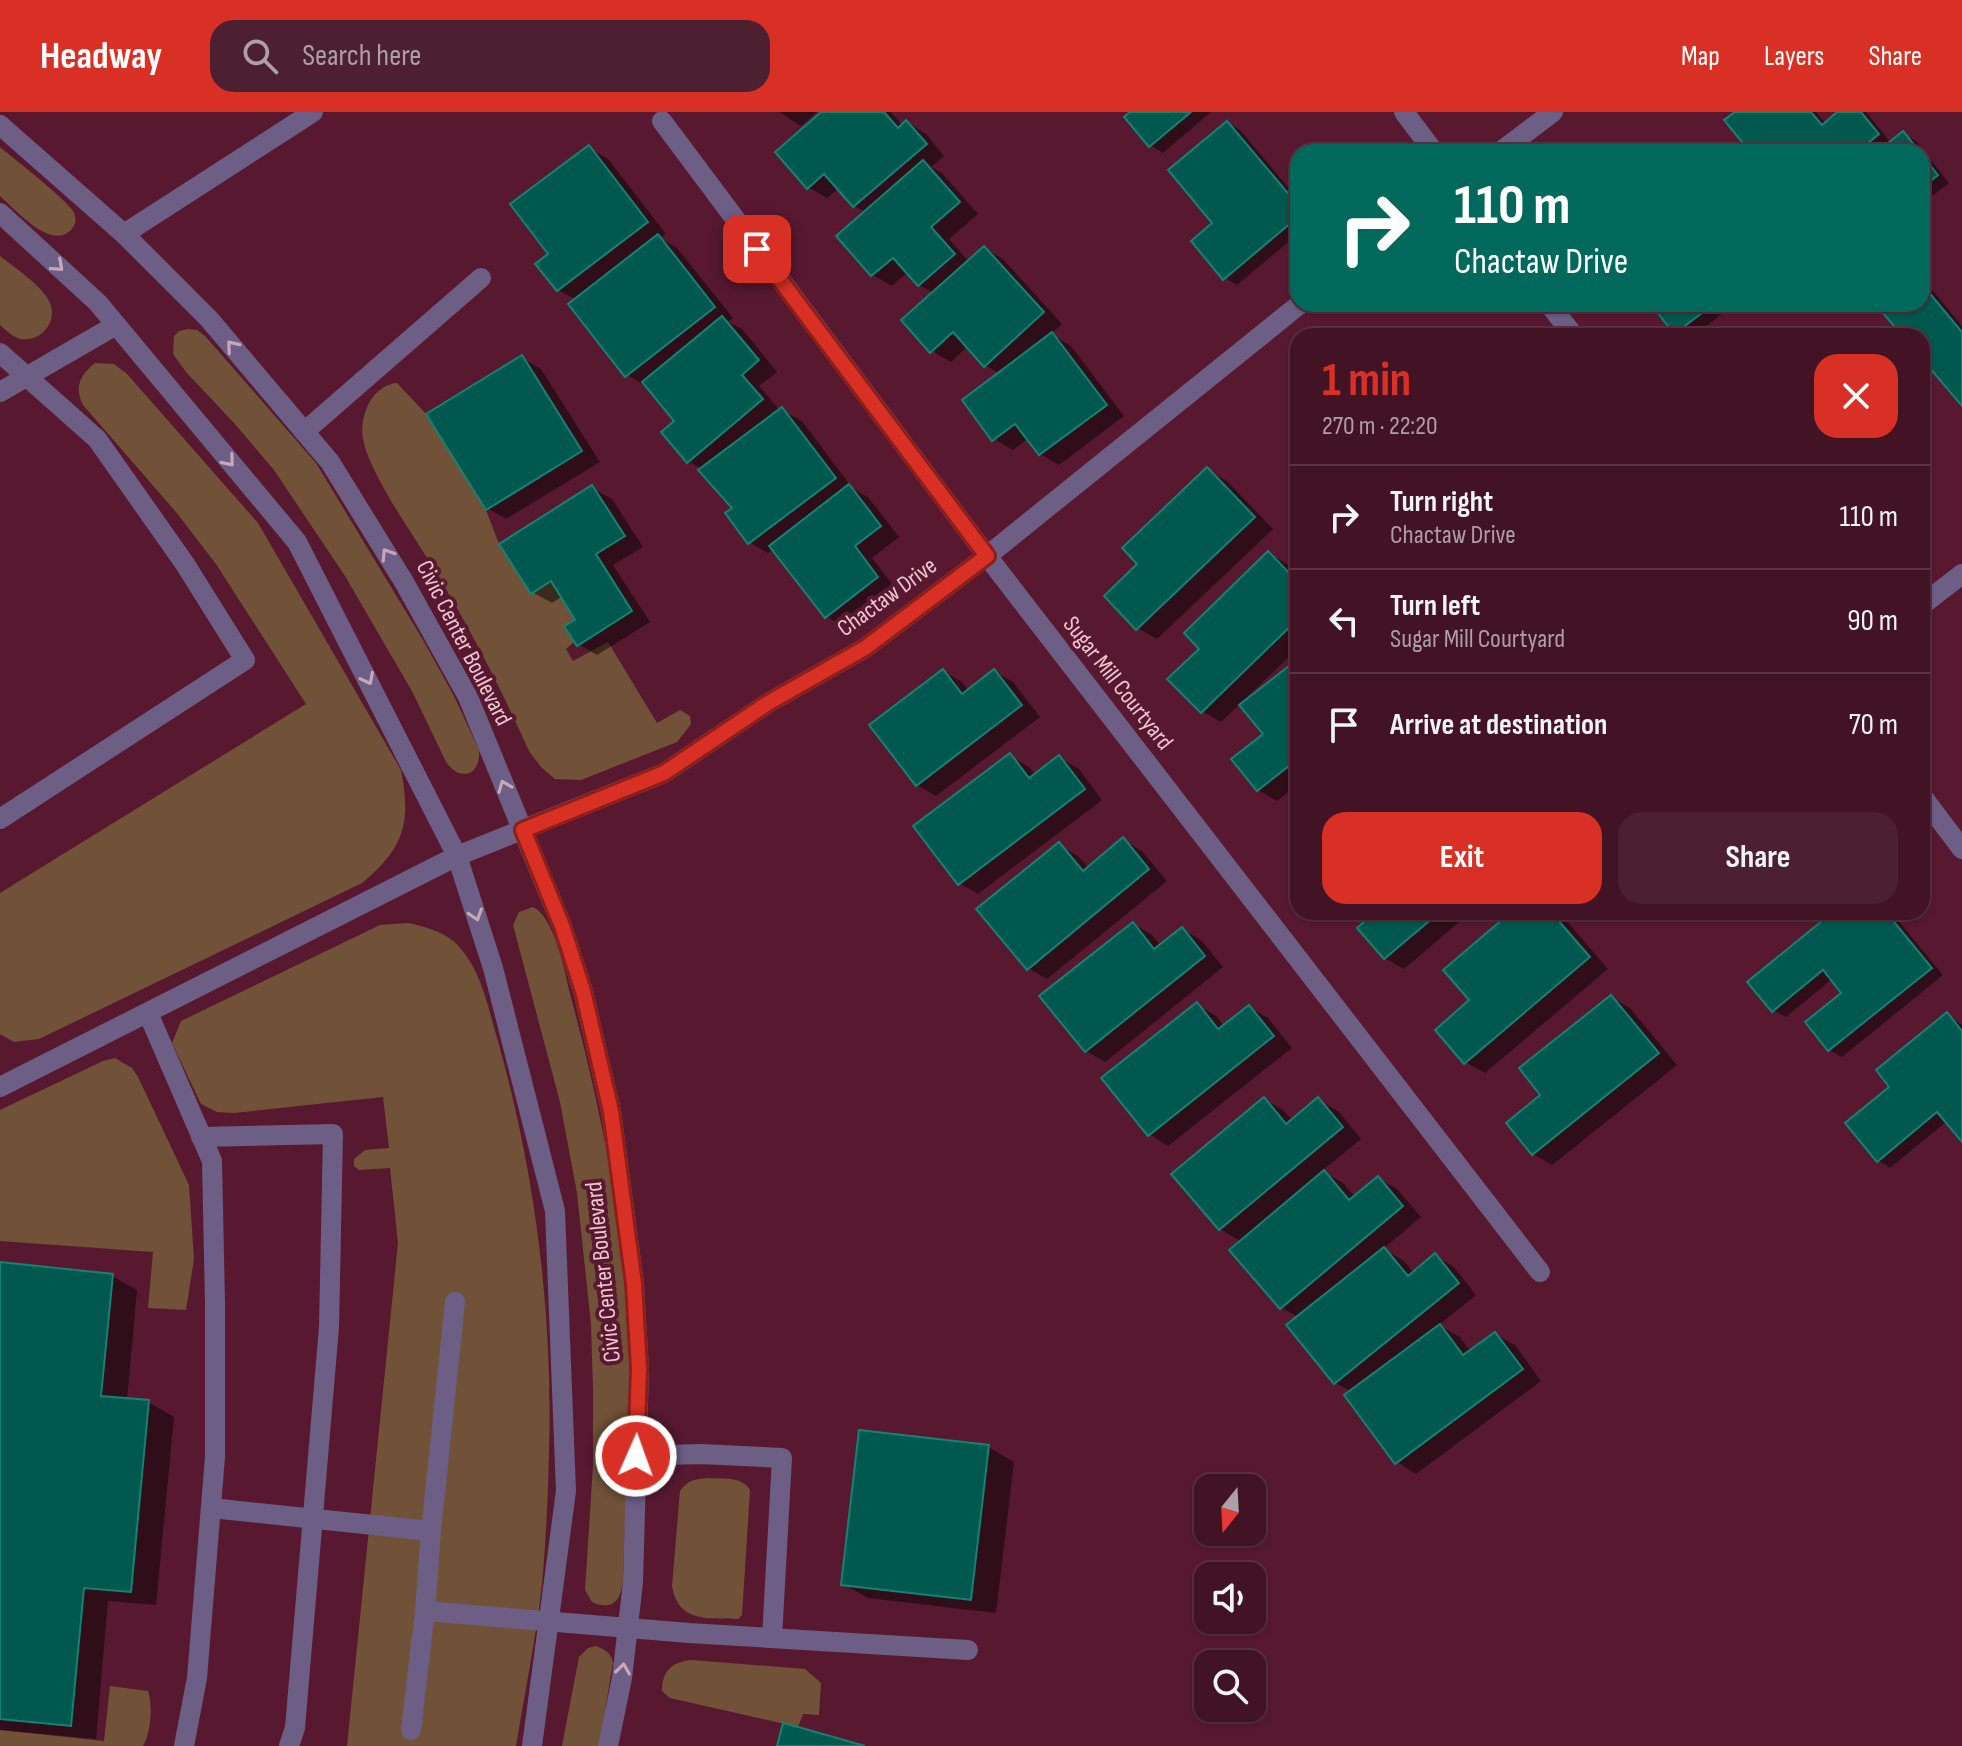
<!DOCTYPE html>
<html lang="en">
<head>
<meta charset="utf-8">
<style>
	:root { --surface:#421324; --page:#4c2031; --text:#f1f3f6; --muted:#ae9ea6; --line:#5a3241; --accent:#d93025 }
	body { margin:0; font-family:"Sofia Sans Condensed",sans-serif; background:var(--page); color:var(--text); height:100vh; display:flex; flex-direction:column; font-size:30px; white-space:nowrap }
	* { box-sizing:border-box; margin:0 }
	p { font-size:26px; color:var(--muted) }
	.icon { flex:none; width:44px; height:44px; fill:none; stroke:currentColor; stroke-width:2; stroke-linecap:round; stroke-linejoin:round }
	.map { position:relative; flex:1; overflow:hidden }
	.details { position:absolute; left:1290px; top:216px; width:640px; height:592px; display:flex; flex-direction:column; background:var(--surface); border-radius:24px; box-shadow:0 2px 6px #0004,0 0 0 2px var(--line) }
	.details>* { flex:none }
	.hud { position:absolute; left:1290px; top:32px; width:640px; height:168px; border-radius:24px; box-shadow:0 2px 6px #0004,0 0 0 2px var(--line); background:#00695c; color:#fff; overflow:hidden }
	.needle { width:52px; rotate:198deg }
	.controls { position:absolute; left:1194px; top:1362px; display:grid; gap:16px }
	.controls a { display:grid; place-items:center; width:72px; height:72px; border-radius:16px; background:var(--surface); box-shadow:0 2px 6px #0004,0 0 0 2px var(--line); font-size:40px }
	.pin { position:absolute; display:grid; place-items:center; width:68px; height:68px; color:#fff; margin:-34px; border-radius:16px; box-shadow:0 4px 12px #0006 }
	.me { position:absolute; width:88px; margin:-44px; rotate:2deg; stroke-linejoin:round; filter:drop-shadow(0 0 6px #0008) }
	.turn { display:flex; align-items:center; gap:28px; height:168px; padding:0 32px; font-size:36px }
	.turn .icon { width:104px; height:104px; stroke-width:2.5 }
	.turn b { display:block; font-size:56px; line-height:68px }
	.round { display:grid; place-items:center; flex:none; width:84px; height:84px; border-radius:24px; background:var(--page) }
	.summary { display:flex; align-items:center; justify-content:space-between; height:136px; padding:0 32px }
	h1 { font-size:48px; font-weight:700; line-height:60px; color:var(--accent) }
	.button { display:flex; gap:16px; margin-top:auto; padding:16px 32px }
	.button a { flex:1; height:92px; border-radius:24px; background:var(--accent); color:#fff; font-size:32px; font-weight:700; line-height:92px; text-align:center }
	.button a+a { background:var(--page); color:var(--text) }
	ul { padding:0; list-style:none }
	li { display:flex; align-items:center; gap:24px; height:104px; padding:0 32px; border-top:2px solid var(--line) }
	li div { flex:1 }
	li b { display:block; font-size:30px }
	li em { font-style:normal }
	header { display:flex; align-items:center; gap:48px; box-sizing:border-box; height:112px; padding:0 40px; background:var(--accent); color:#fff }
	header strong { font-size:38px }
	nav { display:flex; gap:44px; margin-inline-start:auto; font-size:28px }
	.search { width:560px; height:72px; background:var(--page); display:flex; align-items:center; gap:20px; box-sizing:border-box; padding:0 28px; border-radius:24px; color:var(--muted); font-size:30px }
	.map>svg:first-child { display:block }
	.green { fill:#715238 }
	.shadow { fill:#0007 }
	.building { fill:#00584e; stroke:#148374; stroke-width:2 }
	.lines { fill:none; stroke-linecap:round; stroke-linejoin:round }
	.minor { stroke:#6d5e86; stroke-width:20 }
	.oneway { stroke:#c8a7ba }
	.route-casing { stroke:#8d1f18; stroke-width:20 }
	.route { stroke:#d93025; stroke-width:14 }
	.labels { text-anchor:middle; dominant-baseline:central; stroke-width:8; stroke-linejoin:round; paint-order:stroke }
	.street-label { font-size:24px; fill:#efc6d1; stroke:#581930 }
</style>
</head>
<body>
<header>
<strong>Headway</strong>
<div class="search"><svg class="icon" aria-label="search" viewBox="0 0 24 24"><circle cx="10" cy="10" r="6"/><path d="M15 15l6 6"/></svg>Search here</div>
<nav><a>Map</a><a>Layers</a><a>Share</a></nav>
</header>
<div class="map">
<svg width="1962" height="1634" viewBox="0 0 1962 1634">
	<rect width="100%" height="100%" fill="#581930"/>
	<g class="green">
		<path d="M0 35C13 46 70 90 74 101 77 107 75 114 71 118 51 139 15 97 0 84Z"/>
		<path d="M0 144C14 155 44 175 50 191 58 210 41 230 21 227 12 225 6 218 0 213Z"/>
		<path d="M188 217 197 218 205 224 316 351 423 528 454 584 479 638C481 663 461 671 446 650L413 581 345 464 274 358 234 311 186 260 173 242 174 224 179 219Z"/>
		<path d="M95 251 114 252 127 262 258 411 401 658C411 711 405 735 362 771L39 927 14 930 0 922V781L306 592 216 452 176 400 83 293C74 275 80 263 95 251Z"/>
		<path d="M397 271 426 302 486 398 499 432 531 481 551 469 575 508 565 515 574 530 566 537 573 549 608 530 657 611 680 598 690 604 691 612 677 630 581 668 555 667 541 655 529 639C502 579 473 522 439 465 419 431 370 364 363 327 359 304 372 273 397 271Z"/>
		<path d="M533 795C554 804 565 860 570 882 602 999 627 1126 629 1248 631 1320 625 1394 623 1467 622 1486 614 1500 592 1490L585 1478 593 1354V1277L591 1212 577 1081 560 990 513 813 519 800Z"/>
		<path d="M408 811C426 815 449 821 461 837 482 862 488 895 497 926 535 1059 553 1201 549 1339 548 1383 546 1429 542 1472 536 1526 525 1580 516 1634H347L398 1131 390 1056 359 1058 354 1054V1047L365 1038 389 1036 383 985 234 1001 217 1000 201 992 172 931 181 909 380 813Z"/>
		<polygon points="115,946 132,956 138,965 189,1073 194,1147 186,1198 148,1196 153,1140 0,1129 0,998 103,949"/>
		<path d="M708 1366C722 1367 742 1364 750 1378L742 1503 738 1507C708 1506 678 1511 672 1474L680 1379C688 1368 695 1367 708 1366Z"/>
		<path d="M596 1534C605 1538 611 1540 613 1551L599 1634H562L579 1545 588 1536Z"/>
		<path d="M691 1548 805 1557 821 1571 819 1603 803 1602 798 1615 670 1586 662 1579C662 1559 672 1550 691 1548Z"/>
		<path d="M110 1574 148 1579C153 1593 151 1621 143 1634H0V1618L104 1629Z"/>
	</g>
	<g class="shadow">
		<polygon points="779,0 817,0 801,14"/>
		<polygon points="824,0 891,0 903,14 907,10 926,22 944,44 931,55 942,61 978,102 949,127 969,150 984,136 1003,147 1062,212 1051,222 1071,234 1124,304 1059,353 1040,342 1029,326 1013,338 994,327 1000,262 985,253 968,234 951,250 932,239 934,181 919,173 908,160 892,174 873,163 838,124 866,100 854,94 839,76 827,86 808,75"/>
		<polygon points="1133,0 1211,0 1163,41 1150,33"/>
		<polygon points="1738,0 1816,0 1826,12 1840,0 1866,0 1891,31 1904,22 1916,29 1949,71 1922,92 1922,40 1753,40"/>
		<polygon points="1228,11 1240,18 1298,87 1298,122 1237,173 1225,166 1215,112"/>
		<polygon points="589,36 608,47 666,122 660,126 677,136 733,206 728,210 742,217 777,260 759,274 780,299 782,298 802,309 853,377 868,385 899,425 872,446 896,477 846,516 827,505 774,437 768,441 749,430 735,396 702,357 688,349 677,309 646,274 627,263 576,188 558,178 551,142"/>
		<polygon points="1922,174 1934,180 1962,214 1962,291 1922,244 1922,224 1905,224 1898,192 1922,192"/>
		<polygon points="1653,192 1720,192 1726,199 1693,224 1681,224 1675,221"/>
		<polygon points="522,246 541,257 600,350 506,407 487,396"/>
		<polygon points="1922,331 1930,340 1922,346"/>
		<polygon points="1207,358 1227,369 1273,417 1157,527 1138,516 1140,452"/>
		<polygon points="592,376 612,387 643,435 613,453 650,510 597,543 578,532 578,509 563,484 552,491 532,480"/>
		<polygon points="1268,441 1287,452 1298,463 1298,536 1245,587 1247,589 1298,549 1298,672 1277,689 1258,678 1266,623 1241,591 1221,610 1202,599 1202,537"/>
		<polygon points="943,559 962,570 969,579 994,559 1013,570 1040,605 936,684 917,673"/>
		<polygon points="1010,644 1029,655 1036,664 1060,646 1079,657 1102,688 978,782 959,771"/>
		<polygon points="1123,728 1142,739 1167,769 1047,867 1028,856 1059,733 1078,744 1089,756"/>
		<polygon points="1378,800 1471,800 1404,857 1385,846"/>
		<polygon points="1514,800 1559,800 1608,857 1485,961 1465,950 1471,888"/>
		<polygon points="1836,800 1891,800 1943,863 1842,945 1830,938 1844,882 1832,867 1786,905 1773,898"/>
		<polygon points="1133,812 1152,823 1161,834 1182,817 1201,828 1223,855 1105,950 1086,939"/>
		<polygon points="1611,885 1630,896 1677,953 1552,1053 1533,1042 1543,983"/>
		<polygon points="1197,893 1216,904 1224,914 1249,895 1268,906 1292,936 1168,1034 1149,1022"/>
		<polygon points="1947,903 1962,913 1962,1027 1947,1009 1890,1056 1878,1048"/>
		<polygon points="1264,987 1283,998 1293,1009 1319,988 1338,999 1361,1027 1322,1059 1343,1071 1355,1085 1378,1066 1397,1077 1421,1105 1383,1137 1403,1148 1414,1161 1435,1144 1454,1155 1476,1183 1439,1213 1460,1225 1471,1240 1495,1222 1515,1233 1541,1269 1416,1362 1397,1350 1352,1280 1336,1271 1289,1214 1299,1206 1281,1195 1242,1130 1220,1117"/>
		<polygon points="0,1152 112,1164 137,1178 127,1288 148,1290 174,1305 156,1493 108,1489 96,1627 0,1618"/>
		<polygon points="988,1335 1014,1350 996,1501 868,1486 843,1472"/>
	</g>
	<g class="building">
		<polygon points="821,0 884,0 898,16 906,8 927,32 853,95 824,62 807,77 775,40"/>
		<polygon points="1130,0 1191,0 1149,35 1124,5"/>
		<polygon points="1735,0 1811,0 1822,13 1837,0 1861,0 1879,22 1857,40 1750,40 1724,8"/>
		<polygon points="1227,9 1298,93 1298,105 1223,168 1191,129 1212,111 1168,58"/>
		<polygon points="1903,19 1920,40 1877,40"/>
		<polygon points="589,33 648,110 557,179 535,152 548,142 510,92"/>
		<polygon points="1922,43 1938,63 1922,76"/>
		<polygon points="923,48 960,90 931,115 955,142 918,174 893,146 871,164 836,124"/>
		<polygon points="658,122 715,195 625,265 568,192"/>
		<polygon points="984,134 1044,200 984,255 953,220 930,241 901,208"/>
		<polygon points="1922,172 1962,220 1962,294 1922,247 1922,224 1902,224 1884,202 1895,192 1922,192"/>
		<polygon points="1651,192 1714,192 1674,222"/>
		<polygon points="722,204 759,248 742,263 763,287 687,351 661,320 674,309 642,270"/>
		<polygon points="1052,220 1107,293 1039,343 1015,312 992,329 962,288"/>
		<polygon points="522,243 582,339 486,398 426,302"/>
		<polygon points="782,295 836,366 748,432 725,401 732,396 698,358"/>
		<polygon points="1207,355 1255,405 1136,518 1104,484 1137,452 1122,436"/>
		<polygon points="849,372 881,414 855,434 878,465 825,506 769,434"/>
		<polygon points="592,373 625,424 596,442 632,499 577,534 564,514 575,508 551,469 531,482 499,432"/>
		<polygon points="1268,439 1298,470 1298,507 1201,601 1167,567 1199,537 1184,521"/>
		<polygon points="1298,547 1298,647 1257,679 1231,647 1263,622 1239,593"/>
		<polygon points="943,557 962,582 994,557 1022,593 916,674 869,613"/>
		<polygon points="1010,641 1029,666 1059,643 1085,677 958,773 913,714"/>
		<polygon points="1123,725 1149,757 1027,858 976,797 1059,730 1083,759"/>
		<polygon points="1375,800 1440,800 1384,847 1357,816"/>
		<polygon points="1511,800 1551,800 1590,845 1464,952 1435,918 1469,888 1443,858"/>
		<polygon points="1833,800 1886,800 1932,856 1828,939 1805,910 1841,881 1823,858 1772,900 1747,870"/>
		<polygon points="1133,810 1154,837 1182,815 1205,844 1085,940 1039,884"/>
		<polygon points="1611,883 1659,941 1532,1043 1506,1011 1540,983 1519,956"/>
		<polygon points="1197,890 1218,917 1249,893 1274,924 1148,1024 1101,966"/>
		<polygon points="1947,900 1962,919 1962,1030 1937,1000 1877,1050 1845,1011 1889,975 1876,958"/>
		<polygon points="1264,985 1286,1012 1318,985 1343,1015 1219,1118 1171,1062"/>
		<polygon points="1324,1058 1349,1088 1378,1064 1403,1094 1280,1197 1229,1138"/>
		<polygon points="1384,1135 1408,1164 1435,1141 1459,1171 1334,1272 1286,1213"/>
		<polygon points="0,1150 113,1162 101,1284 149,1288 131,1480 84,1476 71,1614 0,1607"/>
		<polygon points="1440,1212 1463,1243 1495,1220 1523,1257 1395,1352 1344,1283"/>
		<polygon points="859,1318 989,1333 971,1488 841,1473"/>
		<polygon points="783,1611 798,1615 865,1634 777,1634"/>
	</g>
	<g class="lines">
		<g class="minor">
			<polyline points="1404,0 1434,40"/>
			<polyline points="662,9 987,444 1540,1160"/>
			<polyline points="0,13 124,122 209,207 330,350 404,470 468,585 562,814 583,879 611,999 634,1172 639,1257 633,1470 622,1566 608,1634"/>
			<polyline points="1500,40 1553,0"/>
			<polyline points="0,101 98,191 297,430 457,744 493,856 555,1099 566,1379 532,1634"/>
			<polyline points="124,122 313,0"/>
			<polyline points="1549,192 1574,224"/>
			<polyline points="0,241 97,327 185,452 245,548 0,707"/>
			<polyline points="0,280 116,213"/>
			<polyline points="304,320 481,166"/>
			<polyline points="1922,493 1962,462"/>
			<polyline points="1922,684 1962,737"/>
			<polyline points="148,901 212,1049 215,1190 215,1345 197,1566 184,1634"/>
			<polyline points="0,975 457,744 664,661 768,591 865,536 987,444 1300,192"/>
			<polyline points="201,1025 333,1022 329,1215 295,1616 289,1634"/>
			<polyline points="636,1344 701,1342 782,1346 772,1526"/>
			<polyline points="211,1396 431,1419"/>
			<polyline points="425,1499 431,1419 455,1190"/>
			<polyline points="411,1618 425,1499 689,1521 968,1538"/>
		</g>
	</g>
	<defs><path id="oneway-chevron" d="M-2-3.5L2.5 0L-2 3.5" fill="none" stroke-width="1.6" stroke-linecap="round" stroke-linejoin="round" transform="scale(2)"/></defs>
	<g class="oneway">
		<use href="#oneway-chevron" transform="translate(58 154) rotate(42)"/>
		<use href="#oneway-chevron" transform="translate(232 234) rotate(-130)"/>
		<use href="#oneway-chevron" transform="translate(229 349) rotate(50)"/>
		<use href="#oneway-chevron" transform="translate(387 442) rotate(-122)"/>
		<use href="#oneway-chevron" transform="translate(368 567) rotate(63)"/>
		<use href="#oneway-chevron" transform="translate(504 674) rotate(-112)"/>
		<use href="#oneway-chevron" transform="translate(476 803) rotate(72)"/>
		<use href="#oneway-chevron" transform="translate(623 1557) rotate(-82)"/>
	</g>
	<g class="lines">
		<defs>
			<polyline id="route" points="636,1344 639,1257 634,1172 611,999 583,879 562,814 523,718 664,661 768,591 865,536 987,444 757,137"/>
		</defs>
		<use href="#route" class="route-casing"/>
		<use href="#route" class="route"/>
	</g>
	<g class="labels">
		<g class="street-label">
			<text transform="translate(887 485) rotate(-36)">Chactaw Drive</text>
			<text transform="translate(464 531) rotate(63)">Civic Center Boulevard</text>
			<text transform="translate(1118 571) rotate(52)">Sugar Mill Courtyard</text>
			<text transform="translate(603 1160) rotate(-96)">Civic Center Boulevard</text>
		</g>
	</g>
</svg>
<div class="controls">
<a><svg class="needle" viewBox="-14 -14 28 28"><path d="M0-13l5 13h-10z" fill="#e53935"/><path d="M0 13l5-13h-10z" fill="#ae9ea6"/></svg></a>
<a><svg class="icon" aria-label="sound" viewBox="0 0 24 24"><path d="M4 9h4l5-4v14l-5-4H4zM17 9q2 3 0 6"/></svg></a>
<a><svg class="icon" aria-label="search" viewBox="0 0 24 24"><circle cx="10" cy="10" r="6"/><path d="M15 15l6 6"/></svg></a>
</div>
<div class="pin" style="left:757px;top:137px;background:#d93025"><svg class="icon" aria-label="arrive" viewBox="0 0 24 24"><path d="M6 21V4h12l-3 4 3 4H6"/></svg></div>
<svg class="me" style="left:636px;top:1344px" viewBox="-20 -20 40 40"><circle r="17" fill="#d93025" stroke="#fff" stroke-width="3"/><path d="M0-11L8 9 0 5-8 9z" fill="#fff"/></svg>
<div class="hud">
<div class="turn"><svg class="icon" aria-label="right" viewBox="0 0 24 24"><path d="M7 20v-9h11M14 6l5 5-5 5"/></svg><div><b>110 m</b>Chactaw Drive</div></div>
</div>
<section class="details">
<div class="summary"><div><h1>1 min</h1><p>270 m · 22:20</p></div><a class="round" style="background:#d93025;color:#fff"><svg class="icon" aria-label="close" viewBox="0 0 24 24"><path d="M6 6l12 12M18 6L6 18"/></svg></a></div>
<ul>
<li><svg class="icon" aria-label="right" viewBox="0 0 24 24"><path d="M7 20v-9h11M14 6l5 5-5 5"/></svg><div><b>Turn right</b><p>Chactaw Drive</p></div><em>110 m</em></li>
<li><svg class="icon" aria-label="left" viewBox="0 0 24 24"><path d="M17 20v-9H6M10 6l-5 5 5 5"/></svg><div><b>Turn left</b><p>Sugar Mill Courtyard</p></div><em>90 m</em></li>
<li><svg class="icon" aria-label="arrive" viewBox="0 0 24 24"><path d="M6 21V4h12l-3 4 3 4H6"/></svg><div><b>Arrive at destination</b></div><em>70 m</em></li>
</ul>
<div class="button"><a>Exit</a><a>Share</a></div>
</section>
</div>
</body>
</html>
